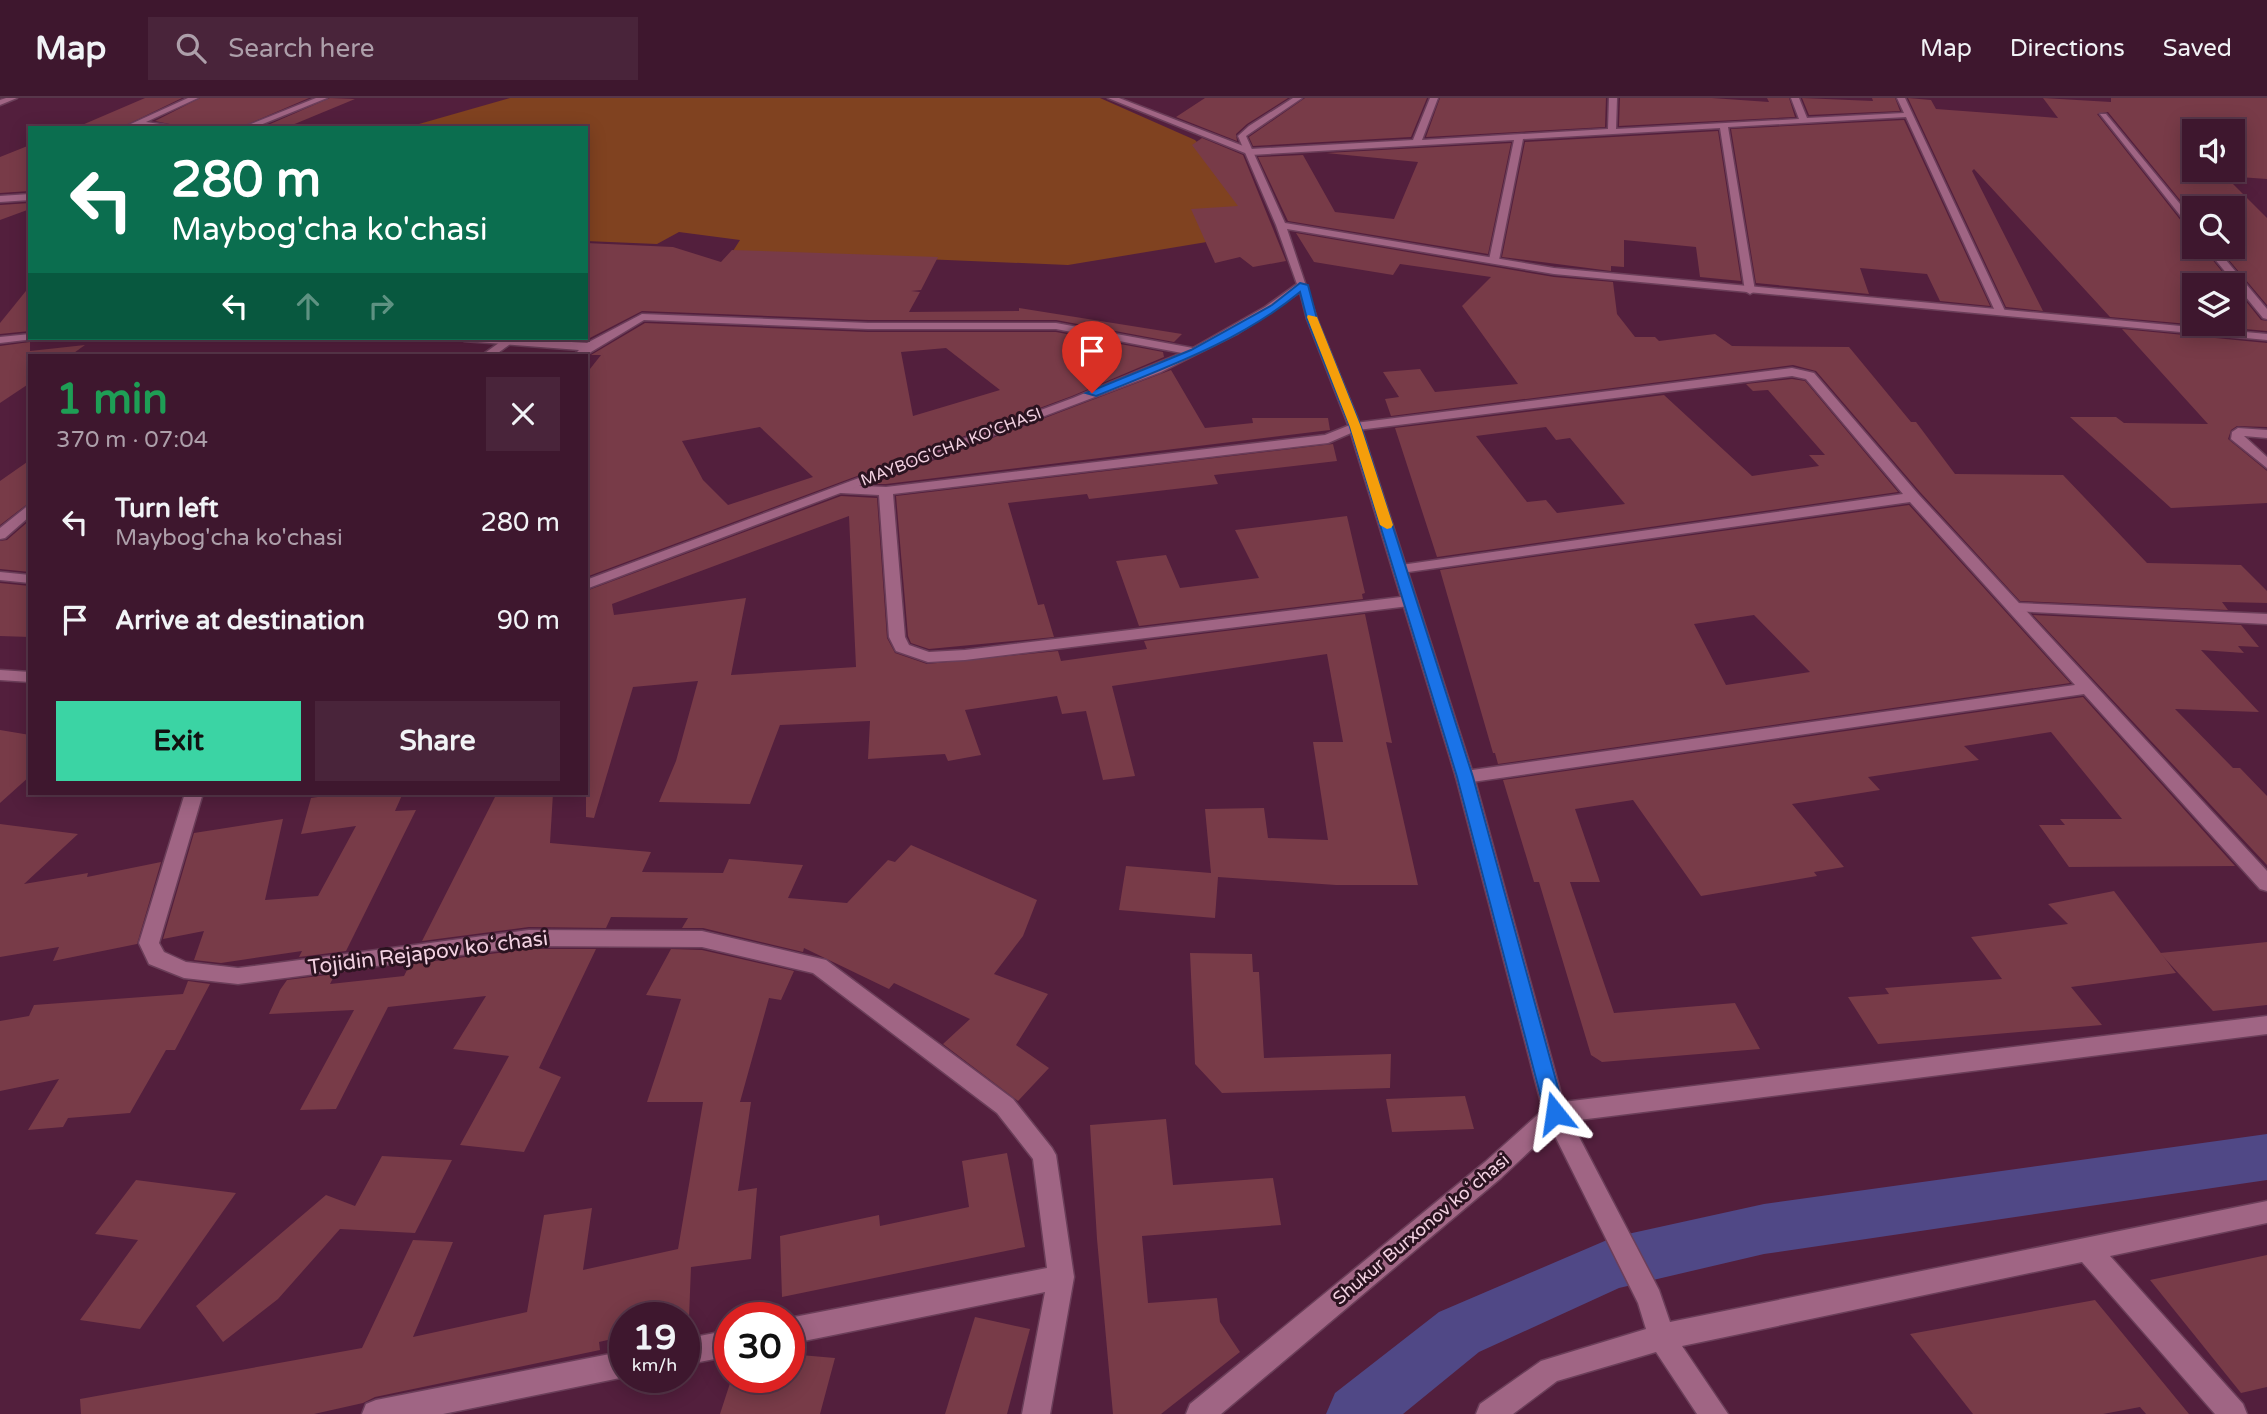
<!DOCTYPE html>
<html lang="en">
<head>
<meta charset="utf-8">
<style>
	:root { --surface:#3e172e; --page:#49243a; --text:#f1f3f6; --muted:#ad9faa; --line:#57364a; --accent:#3bd4a4 }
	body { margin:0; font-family:"Varela Round",sans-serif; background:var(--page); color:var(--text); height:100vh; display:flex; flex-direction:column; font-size:26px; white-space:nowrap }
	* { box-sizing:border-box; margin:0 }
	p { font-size:23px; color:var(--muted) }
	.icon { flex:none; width:38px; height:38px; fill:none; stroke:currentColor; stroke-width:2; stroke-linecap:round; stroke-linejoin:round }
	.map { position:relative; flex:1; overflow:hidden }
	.side { position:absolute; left:28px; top:256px; width:560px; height:441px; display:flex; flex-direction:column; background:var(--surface); border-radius:0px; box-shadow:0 4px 18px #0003,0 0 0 2px var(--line) }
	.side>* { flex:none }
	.guide { position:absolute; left:28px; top:28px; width:560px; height:214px; border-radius:0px; box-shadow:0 4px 18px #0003,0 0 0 2px var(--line); background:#0b6e4f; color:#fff; overflow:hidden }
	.controls { position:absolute; left:2182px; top:21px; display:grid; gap:14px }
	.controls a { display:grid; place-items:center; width:63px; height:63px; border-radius:0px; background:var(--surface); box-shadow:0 4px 18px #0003,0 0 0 2px var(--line); font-size:35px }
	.speed { position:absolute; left:609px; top:1204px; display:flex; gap:14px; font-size:35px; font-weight:700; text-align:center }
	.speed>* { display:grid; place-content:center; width:91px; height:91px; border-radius:50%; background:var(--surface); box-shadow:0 4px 18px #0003,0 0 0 2px var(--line); line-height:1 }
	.speed small { font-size:18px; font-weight:400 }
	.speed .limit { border:10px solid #d22; background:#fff; color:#111 }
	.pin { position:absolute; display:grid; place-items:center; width:60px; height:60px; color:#fff; margin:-72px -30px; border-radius:50% 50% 50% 0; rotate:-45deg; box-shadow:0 0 7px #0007 }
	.pin .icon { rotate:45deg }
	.me { position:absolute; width:77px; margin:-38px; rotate:345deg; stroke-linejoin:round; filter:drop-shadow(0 0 5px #0008) }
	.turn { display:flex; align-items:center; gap:24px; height:147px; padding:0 28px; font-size:32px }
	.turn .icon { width:91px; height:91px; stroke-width:2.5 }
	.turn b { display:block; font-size:49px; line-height:60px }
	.lanes { display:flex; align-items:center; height:66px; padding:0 28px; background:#0003; justify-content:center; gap:35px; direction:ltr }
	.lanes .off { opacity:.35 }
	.round { display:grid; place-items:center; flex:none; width:74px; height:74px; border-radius:0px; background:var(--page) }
	.overview { display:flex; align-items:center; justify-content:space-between; height:119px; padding:0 28px }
	h1 { font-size:42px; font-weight:800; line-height:52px; color:#1e9e55 }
	.button { display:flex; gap:14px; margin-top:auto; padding:14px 28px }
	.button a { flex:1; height:80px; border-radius:0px; background:var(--accent); color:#111; font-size:28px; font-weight:800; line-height:80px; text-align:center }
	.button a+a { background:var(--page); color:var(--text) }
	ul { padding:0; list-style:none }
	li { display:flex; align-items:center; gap:21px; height:98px; padding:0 28px }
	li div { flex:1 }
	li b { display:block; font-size:26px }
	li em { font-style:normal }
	header { display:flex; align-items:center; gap:42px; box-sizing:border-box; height:98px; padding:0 35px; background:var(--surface); border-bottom:2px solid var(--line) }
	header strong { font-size:33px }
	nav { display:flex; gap:38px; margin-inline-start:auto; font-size:24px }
	.search { width:490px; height:63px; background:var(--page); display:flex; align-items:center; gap:18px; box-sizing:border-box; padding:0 24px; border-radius:0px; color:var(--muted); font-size:26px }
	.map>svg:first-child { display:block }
	.green { fill:#804220 }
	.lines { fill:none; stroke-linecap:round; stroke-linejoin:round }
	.canal { fill:#504886; fill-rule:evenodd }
	.building { fill:#783b48; fill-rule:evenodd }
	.service-casing { stroke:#6b3e59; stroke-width:3 }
	.minor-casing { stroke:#6b3e59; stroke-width:3 }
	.service { fill:#a06584; fill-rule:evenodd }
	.minor { fill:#a06584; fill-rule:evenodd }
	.route { fill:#1a73e8; stroke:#114b97; stroke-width:2 }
	.slow { fill:#f59e0b }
	.labels { text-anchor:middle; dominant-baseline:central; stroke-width:6; stroke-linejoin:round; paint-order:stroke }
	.far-street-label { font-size:16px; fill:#f3d2e2; stroke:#2b1320 }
	.street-label { font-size:18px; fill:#f3d2e2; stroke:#2b1320 }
	.near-street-label { font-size:21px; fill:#f3d2e2; stroke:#2b1320 }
</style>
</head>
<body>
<header>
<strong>Map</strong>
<div class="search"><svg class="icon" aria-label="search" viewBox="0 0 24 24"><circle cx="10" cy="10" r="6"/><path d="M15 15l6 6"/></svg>Search here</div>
<nav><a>Map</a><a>Directions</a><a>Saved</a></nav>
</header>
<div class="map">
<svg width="2267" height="1316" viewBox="0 0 2267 1316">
	<rect width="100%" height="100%" fill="#531f3d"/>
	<polygon class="green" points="510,0 1100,0 1195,42 1231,79 1255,136 1068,167 733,153 740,142 679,134 657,146 586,143 586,30 405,30"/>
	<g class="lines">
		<polygon class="canal" points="2267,1036 2267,1082 1764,1156 1619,1190 1479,1254 1403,1316 1326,1316 1335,1295 1439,1214 1614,1139 1764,1106"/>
	</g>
	<g class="building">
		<polygon points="145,0 182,0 120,30 75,30"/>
		<polygon points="200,0 309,0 239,30 189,30 155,23"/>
		<polygon points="330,0 355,1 285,30 261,30"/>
		<polygon points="1205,0 1288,0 1247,26 1236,36 1237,43 1176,19"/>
		<polygon points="1305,0 1427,0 1411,39 1253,48 1249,39"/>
		<polygon points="1440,0 1606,0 1605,29 1426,39"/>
		<polygon points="1620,0 1712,0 1769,4 1767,0 1789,0 1795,19 1619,28"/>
		<polygon points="1802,0 1873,3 1872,0 1895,0 1900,13 1809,17"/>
		<path d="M1908 0 1931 2 1936 11 2058 20 2043 0 2111 4V0H2267V81L2225 78 2267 120V207L2218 149H2233V110H2194V119L2108 14 2097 16 2189 133 2194 134V149H2202L2233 187H2194V226H2233V187L2261 222 2267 223V233L2110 219 1974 71 1972 73 2043 213 2006 209ZM2194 33H2233V72H2194Z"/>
		<polygon points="1904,22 1990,208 1940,203 1927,176 1860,170 1869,196 1756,185 1731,31"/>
		<polygon points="1718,33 1741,183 1700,179 1696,149 1624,142 1624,169 1611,168 1611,173 1502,159 1525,44"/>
		<polygon points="1202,40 1243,57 1286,163 1253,169 1240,159 1215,165 1191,111 1238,108 1192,47"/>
		<polygon points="1511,45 1488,156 1288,123 1258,59 1303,57 1335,114 1394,121 1418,64 1326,55"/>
		<polygon points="30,47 30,93 0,95 0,59"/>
		<polygon points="30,105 30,111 0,122 0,107"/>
		<polygon points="1296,135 1554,179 1613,184 1617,216 1635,239 1655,239 1659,243 1715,236 1732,248 1849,249 1911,324 1916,324 1955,376 2063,377 2147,465 2241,467 2267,493 2267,505 2222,504 2228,512 2020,503 1920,394 1816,273 1793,267 1391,318 1385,301 1399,299 1383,274 1420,271 1435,294 1518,286 1462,208 1491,179 1400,166 1393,177 1314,164"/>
		<polygon points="586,145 673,149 721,164 732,152 938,159 921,192 911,193 920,194 909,214 1019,213 1019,210 1182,236 1174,244 1056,222 868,222 642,213 586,242"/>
		<polygon points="30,188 30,233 0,236 0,225"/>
		<path d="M645 225 868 234H1056L1163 254 1164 259 1072 298 586 479V276L601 257H591ZM946 250 1000 292 913 318 901 254ZM760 329 813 379 728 407 703 382 682 343Z"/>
		<polygon points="2122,231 2267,245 2267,329 2237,328 2231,332 2228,341 2267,373 2267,405 2171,410 2070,319 2116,319 2124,325 2208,326"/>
		<polygon points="30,244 30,253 85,247 71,257 30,257 30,285 0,305 0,248"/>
		<polygon points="1171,272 1205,330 1253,325 1252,320 1328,320 1330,332 886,386 872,386"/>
		<path d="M1792 281 1805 283 1898 394 1437 459 1395 330 1664 297 1752 378 1819 368 1809 357H1825L1768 292 1753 293 1746 286ZM1546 329 1556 342 1570 340 1625 406 1557 415 1546 402 1527 404 1476 338Z"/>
		<polygon points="1333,346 1337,363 1214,377 1218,386 1089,401 1087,396 1008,405 1038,507 1044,506 1054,539 929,551 911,545 908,538 896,398"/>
		<polygon points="30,362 30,404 0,427 0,383"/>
		<path d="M841 398 877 400 887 540 895 555 927 566 1058 553 1061 563 1147 551 1144 543 1365 516 1392 645 1386 644 1418 787H1336L1218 779 1215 820 1119 812 1126 768 1211 775 1205 711 1264 710 1268 740 1328 742 1313 644H1343L1327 556 1112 588 1135 678 1103 682 1086 613 1062 616 1057 598 965 612 981 657 948 663 945 656 868 661 870 623 780 627 750 706 659 704 676 663 698 583 633 589 594 720 586 719V493ZM849 418 856 569 731 577 746 500 614 517 612 506Z"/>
		<path d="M1909 407 2070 585 1498 666 1495 655H1493L1440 472ZM1754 517 1810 574 1726 587 1694 526Z"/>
		<polygon points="1347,418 1365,495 1362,496 1363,501 1139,528 1116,463 1166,457 1180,490 1259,480 1235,432"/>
		<polygon points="30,422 30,474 0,471 0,443 7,442"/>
		<polygon points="0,485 30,488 30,539 0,538"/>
		<polygon points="2033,517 2241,527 2259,549 2238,548 2244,555 2201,552 2259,614 2175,611 2233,670 2240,670 2267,698 2267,767"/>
		<polygon points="2083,599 2235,768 2069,769 2039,727 2065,727 2060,721 2122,721 2051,634 1964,648 1979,662 1868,679 1880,692 1792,706 1844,769 1814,774 1817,778 1701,798 1633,702 1575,711 1600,784 1570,784 1614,915 1735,905 1760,951 1602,964 1591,957 1539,784 1534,784 1503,682"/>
		<polygon points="0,632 30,637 30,678 0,705"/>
		<polygon points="345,695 403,695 395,713 416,712 346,853 299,859 302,853 221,865 194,862 204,833 163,841 194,735 283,721 265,802 318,798 356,728 301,736 311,700"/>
		<polygon points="497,695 553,695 550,745 651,754 642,774 723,775 729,761 803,767 788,800 847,805 888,762 895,764 911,747 1037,802 1023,838 994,876 1048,896 1016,947 1049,970 1018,1003 943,946 970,921 894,885 889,891 804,850 803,854 703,830 682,830 688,820 611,819 606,830 529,829 422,843"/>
		<polygon points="0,726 78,736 24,786 88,775 87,779 161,764 137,846 53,863 59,849 0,859"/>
		<polygon points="2114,793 2176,875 2071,889 2102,927 1878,946 1848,899 1889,896 1885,890 2002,881 1971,839 2068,826 2048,806"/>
		<polygon points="2267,844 2267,907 2213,913 2160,855"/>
		<polygon points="529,851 596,851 539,970 561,979 524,1054 460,1047 509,958 453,951 486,898 388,909 336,1011 300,1012 354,912 269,916 280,892 287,882 335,876 330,886 404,878 410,866"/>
		<polygon points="671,851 702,852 794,873 781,902 769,900 740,1004 751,1004 738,1093 757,1090 751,1161 691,1169 689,1220 625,1220 625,1238 599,1244 600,1252 375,1299 363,1305 314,1316 81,1316 80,1301 362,1250 413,1142 453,1144 413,1239 527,1214 544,1117 592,1110 583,1172 678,1151 703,1004 647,1004 681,901 646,897"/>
		<polygon points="1190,855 1252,856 1253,874 1259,874 1264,960 1391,956 1390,990 1222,995 1195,966"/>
		<polygon points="188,883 210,886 175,952 166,952 130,1015 68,1020 63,1029 28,1032 59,981 0,993 0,923 29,918 34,907 183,896"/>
		<polygon points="1465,998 1474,1031 1392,1034 1386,1001"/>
		<polygon points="1166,1021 1173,1087 1273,1080 1281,1127 1142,1138 1148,1205 1217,1200 1220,1224 1240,1254 1161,1316 1113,1316 1097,1141 1090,1027"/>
		<polygon points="1007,1055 1025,1149 782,1199 780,1138 879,1117 880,1128 969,1109 962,1063"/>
		<polygon points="382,1058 452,1062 415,1135 340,1131 278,1201 223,1244 196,1208 326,1097 355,1108"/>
		<polygon points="136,1082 236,1095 140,1231 80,1222 138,1142 95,1136"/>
		<polygon points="2267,1157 2267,1289 2241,1295 2150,1182"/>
		<polygon points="2095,1202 2189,1316 2146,1316 2140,1309 2103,1316 1973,1316 1910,1236"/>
		<polygon points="975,1219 1030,1231 1007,1316 945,1316"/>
		<polygon points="789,1256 835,1260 820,1316 720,1316 732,1279 789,1279"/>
	</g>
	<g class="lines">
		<defs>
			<g id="service">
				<polygon points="6,0 17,0 0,7 0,2"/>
				<polygon points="1108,0 1119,0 1251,51 1413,42 1430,0 1438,0 1422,42 1608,31 1609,0 1617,0 1616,31 1799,21 1791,0 1799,0 1807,20 1904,15 1897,0 1905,0 2005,213 2000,216 1995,213 1906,19 1728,29 1755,193 1750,196 1745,193 1720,30 1523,41 1499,162 1494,165 1489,162 1514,42 1250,57"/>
				<polygon points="2100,16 2106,16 2194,123 2194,132 2191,131"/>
				<polygon points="2205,149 2215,149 2267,211 2267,221 2263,220"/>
				<polygon points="503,242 513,244 495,257 482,257"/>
				<polygon points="1792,270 1814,275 1918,396 2267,773 2267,793 2260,791 2084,596 1465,685 1459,683 1456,679 1465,673 2075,587 1910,404 1401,475 1394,471 1401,467 1903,396 1806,281 1792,278 1358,332 1328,345 893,396 905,539 909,547 929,554 965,552 1409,498 1417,503 1409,508 965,562 928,564 896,553 889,539 879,397 841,395 834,391 841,387 886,389 1325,337 1355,325"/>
				<polygon points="2238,330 2267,332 2267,340 2244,338 2267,359 2267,370 2231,341 2232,334"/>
				<polygon points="30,406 30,418 5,440 0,441 0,430"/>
				<polygon points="0,474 30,477 30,485 0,482"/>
				<polygon points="2267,918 2267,936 1555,1025 1547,1022 1544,1015 1547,1008 1555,1005"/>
			</g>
			<g id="minor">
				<polygon points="188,0 198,0 146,24 187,30 122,30"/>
				<polygon points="316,0 327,0 253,30 241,30"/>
				<polygon points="1293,0 1302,0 1246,38 1285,125 1554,170 2267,236 2267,242 1554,176 1287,131 1317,221 1361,329 1474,679 1566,1014 1659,1192 1670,1224 2267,1103 2267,1125 2110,1158 2243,1306 2247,1316 2215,1316 2082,1164 1682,1248 1728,1316 1697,1316 1656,1254 1557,1283 1513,1316 1476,1316 1480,1306 1541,1263 1646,1231 1638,1205 1552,1032 1501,1080 1221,1316 1186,1316 1190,1306 1485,1064 1543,1012 1456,679 1349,329 1307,221 1300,194 1237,236 1161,274 586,491 586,482 1073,300 1182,255 1056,231 868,231 644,222 586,257 574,257 579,252 464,243 458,240 508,240 587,245 642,216 868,225 1056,225 1193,250 1265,209 1297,186 1276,127 1238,38 1249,28"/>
				<polygon points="30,96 30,102 0,104 0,98"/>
				<polygon points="30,236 30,240 34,241 0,245 0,239"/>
				<polygon points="2017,505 2267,516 2267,526 2012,513 2009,510"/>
				<polygon points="0,572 30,574 30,584 0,582"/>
				<polygon points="185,695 203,695 159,845 164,854 186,864 238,870 529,832 702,833 826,862 1013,1001 1052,1050 1056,1057 1074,1179 1050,1316 1022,1316 1045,1194 789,1246 789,1220 1047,1170 1033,1061 997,1015 813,875 702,849 529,848 238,886 184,880 149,866 139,845"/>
				<polygon points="730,1232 730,1258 684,1267 684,1241"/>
				<polygon points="625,1253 625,1279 443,1316 362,1316 366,1306 376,1302"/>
			</g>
		</defs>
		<use href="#service" class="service-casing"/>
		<use href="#minor" class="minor-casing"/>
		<use href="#service" class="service"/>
		<use href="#minor" class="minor"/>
	</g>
	<path class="route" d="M1300 185 1308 187 1317 221 1361 329 1473 679 1565 1015 1562 1021 1555 1024 1548 1021 1545 1015 1457 679 1350 329 1307 221 1300 194C1241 243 1167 269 1096 298L1086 295 1191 252 1272 207Z"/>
	<polygon class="slow" points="1308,217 1317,219 1361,329 1393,427 1391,430 1387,431 1380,427 1350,329 1307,219"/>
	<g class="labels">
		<g class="far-street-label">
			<text transform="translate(951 349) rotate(-21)">MAYBOG'CHA KO'CHASI</text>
		</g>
		<g class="street-label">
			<text transform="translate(1421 1131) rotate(-40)">Shukur Burxonov koʻchasi</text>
		</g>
		<g class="near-street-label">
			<text transform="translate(428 855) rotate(-7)">Tojidin Rejapov koʻchasi</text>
		</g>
	</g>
</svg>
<div class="controls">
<a><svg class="icon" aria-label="sound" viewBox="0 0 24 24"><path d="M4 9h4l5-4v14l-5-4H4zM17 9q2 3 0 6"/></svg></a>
<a><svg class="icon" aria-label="search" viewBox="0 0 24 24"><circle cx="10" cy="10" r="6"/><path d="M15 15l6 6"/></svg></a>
<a><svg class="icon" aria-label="layers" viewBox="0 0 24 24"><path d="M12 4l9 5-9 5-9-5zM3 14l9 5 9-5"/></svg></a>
</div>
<div class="speed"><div>19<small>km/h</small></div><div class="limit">30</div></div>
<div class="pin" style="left:1092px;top:295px;background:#d93025"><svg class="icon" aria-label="arrive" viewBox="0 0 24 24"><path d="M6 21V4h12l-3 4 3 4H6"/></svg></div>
<svg class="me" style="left:1555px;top:1015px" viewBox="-20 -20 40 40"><path d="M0-17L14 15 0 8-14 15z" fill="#1a73e8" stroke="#fff" stroke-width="4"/></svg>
<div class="guide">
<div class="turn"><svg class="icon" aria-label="left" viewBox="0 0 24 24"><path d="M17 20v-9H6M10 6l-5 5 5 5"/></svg><div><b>280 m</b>Maybog'cha ko'chasi</div></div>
<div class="lanes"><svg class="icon" aria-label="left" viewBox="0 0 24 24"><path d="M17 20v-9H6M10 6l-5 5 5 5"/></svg><svg class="icon off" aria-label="ahead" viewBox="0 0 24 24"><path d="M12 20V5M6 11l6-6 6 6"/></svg><svg class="icon off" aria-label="right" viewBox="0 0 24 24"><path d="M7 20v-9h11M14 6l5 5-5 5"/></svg></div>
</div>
<section class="side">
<div class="overview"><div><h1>1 min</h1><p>370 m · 07:04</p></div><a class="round"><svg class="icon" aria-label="close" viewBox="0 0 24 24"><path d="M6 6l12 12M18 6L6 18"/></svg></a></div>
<ul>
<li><svg class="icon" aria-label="left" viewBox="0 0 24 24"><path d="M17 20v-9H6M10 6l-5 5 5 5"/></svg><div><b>Turn left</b><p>Maybog'cha ko'chasi</p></div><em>280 m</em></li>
<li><svg class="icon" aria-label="arrive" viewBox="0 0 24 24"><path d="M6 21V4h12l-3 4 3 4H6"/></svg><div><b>Arrive at destination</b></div><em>90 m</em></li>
</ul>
<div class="button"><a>Exit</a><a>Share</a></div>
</section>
</div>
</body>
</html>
